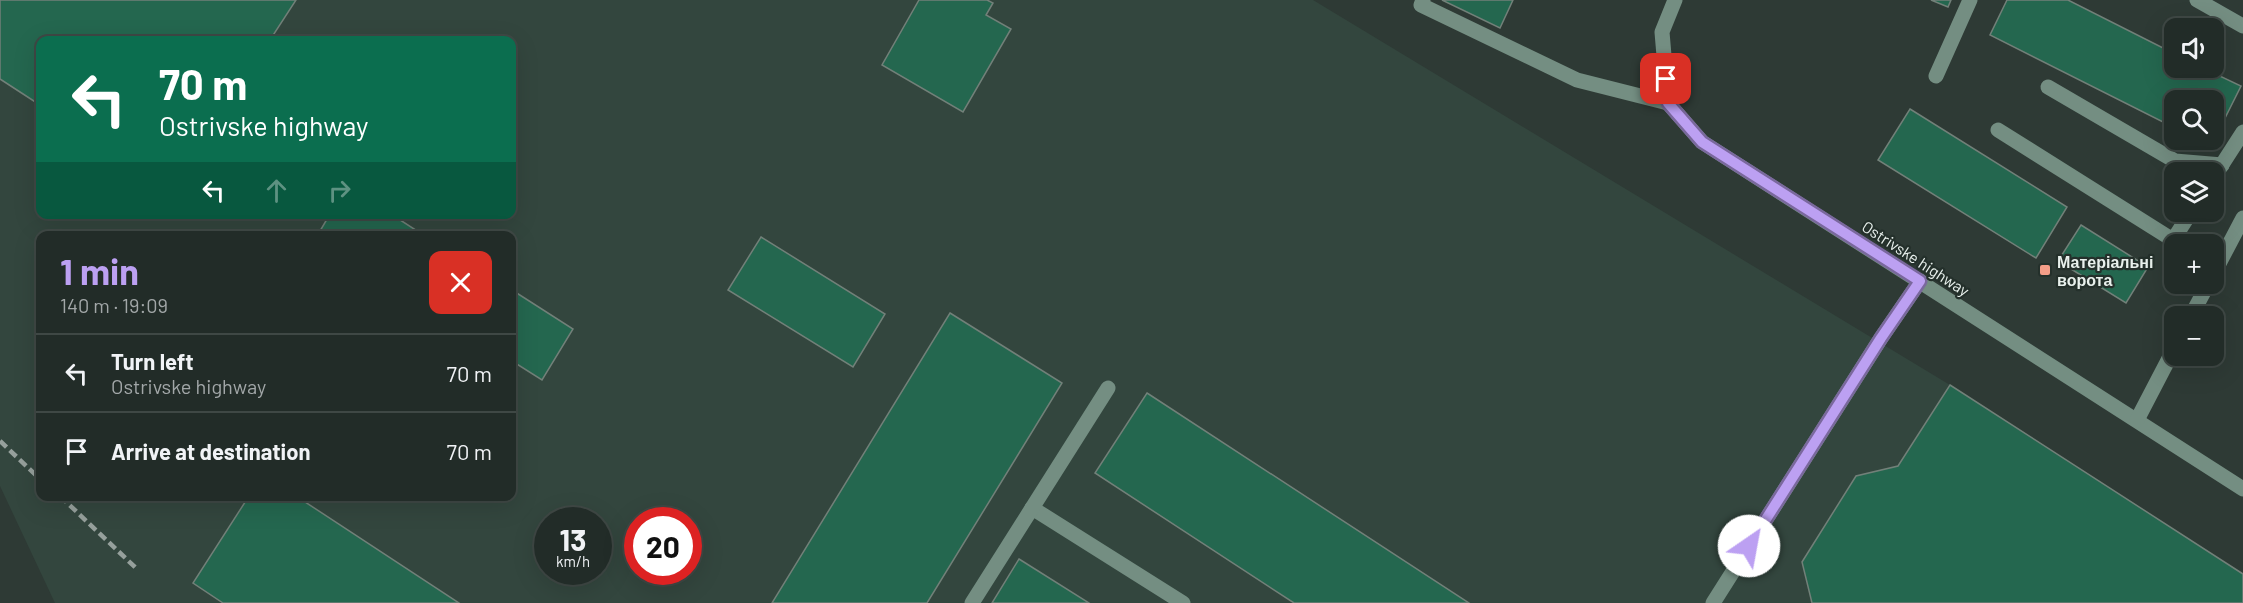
<!DOCTYPE html>
<html lang="en">
<head>
<meta charset="utf-8">
<style>
	:root { --surface:#222c28; --page:#2a3430; --text:#f1f3f6; --muted:#a2a7a8; --line:#3f4845; --accent:#bca0f2 }
	body { margin:0; font-family:Barlow,sans-serif; background:var(--page); color:var(--text); height:100vh; display:flex; flex-direction:column; font-size:22px; white-space:nowrap }
	* { box-sizing:border-box; margin:0 }
	p { font-size:20px; color:var(--muted) }
	.icon { flex:none; width:33px; height:33px; fill:none; stroke:currentColor; stroke-width:2; stroke-linecap:round; stroke-linejoin:round }
	.map { position:relative; flex:1; overflow:hidden }
	.sheet { position:absolute; left:36px; top:231px; width:480px; height:270px; display:flex; flex-direction:column; background:var(--surface); border-radius:12px; box-shadow:0 6px 24px #0002,0 0 0 2px var(--line) }
	.sheet>* { flex:none }
	.guide { position:absolute; left:36px; top:36px; width:480px; height:183px; border-radius:12px; box-shadow:0 6px 24px #0002,0 0 0 2px var(--line); background:#0b6e4f; color:#fff; overflow:hidden }
	.fabs { position:absolute; left:2164px; top:18px; display:grid; gap:12px }
	.fabs a { display:grid; place-items:center; width:60px; height:60px; border-radius:12px; background:var(--surface); box-shadow:0 6px 24px #0002,0 0 0 2px var(--line); font-size:30px }
	.speed { position:absolute; left:534px; top:507px; display:flex; gap:12px; font-size:30px; font-weight:700; text-align:center }
	.speed>* { display:grid; place-content:center; width:78px; height:78px; border-radius:50%; background:var(--surface); box-shadow:0 6px 24px #0002,0 0 0 2px var(--line); line-height:1 }
	.speed small { font-size:15px; font-weight:400 }
	.speed .limit { border:9px solid #d22; background:#fff; color:#111 }
	.pin { position:absolute; display:grid; place-items:center; width:51px; height:51px; color:#fff; margin:-26px; border-radius:12px; box-shadow:0 3px 9px #0006 }
	.me { position:absolute; width:66px; margin:-33px; rotate:33deg; stroke-linejoin:round; filter:drop-shadow(0 0 4px #0008) }
	.turn { display:flex; align-items:center; gap:21px; height:126px; padding:0 24px; font-size:27px }
	.turn .icon { width:78px; height:78px; stroke-width:2.5 }
	.turn b { display:block; font-size:42px; line-height:51px }
	.lanes { display:flex; align-items:center; height:57px; padding:0 24px; background:#0003; justify-content:center; gap:30px; direction:ltr }
	.lanes .off { opacity:.35 }
	.round { display:grid; place-items:center; flex:none; width:63px; height:63px; border-radius:12px; background:var(--page) }
	.headline { display:flex; align-items:center; justify-content:space-between; height:102px; padding:0 24px }
	h1 { font-size:36px; font-weight:700; line-height:45px; color:var(--accent) }
	ul { padding:0; list-style:none }
	li { display:flex; align-items:center; gap:18px; height:78px; padding:0 24px; border-top:2px solid var(--line) }
	li div { flex:1 }
	li b { display:block; font-size:22px }
	li em { font-style:normal }
	.map>svg:first-child { display:block }
	.built { fill:#33463e; fill-rule:evenodd }
	.building { fill:#24674f; stroke:#728079; stroke-width:1.5 }
	.lines { fill:none; stroke-linecap:round; stroke-linejoin:round }
	.minor { stroke:#748e82; stroke-width:15 }
	.rail { stroke:#96a09c; stroke-width:4.5; stroke-dasharray:9 4.5; stroke-linecap:butt }
	.route-casing { stroke:#7a689d; stroke-width:15 }
	.route { stroke:#bca0f2; stroke-width:10 }
	.poi-dot { fill:#f49e88; stroke:#24302b; stroke-width:2 }
	.labels { text-anchor:middle; dominant-baseline:central; stroke-width:4.5; stroke-linejoin:round; paint-order:stroke }
	.street-label { font-size:16px; fill:#e9f1ed; stroke:#24302b }
	.poi-label { font-size:16px; font-weight:bold; fill:#e9f1ed; stroke:#24302b; text-anchor:start }
</style>
</head>
<body>
<div class="map">
<svg width="2243" height="603" viewBox="0 0 2243 603">
	<rect width="100%" height="100%" fill="#2e3a35"/>
	<path class="built" d="M0 0H1313L1950 385 2243 603H55L0 486ZM40 40H512V214H40ZM40 236H512V496H40ZM548 520H598V572H548ZM638 520H688V572H638Z"/>
	<g class="building">
		<polygon points="0,0 296,0 270,40 40,40 40,105 0,79"/>
		<polygon points="919,0 987,0 993,3 986,15 1011,29 963,112 882,65"/>
		<polygon points="1442,0 1513,0 1500,28"/>
		<polygon points="1931,0 1951,0 1948,7"/>
		<polygon points="2007,0 2068,0 2175,54 2175,68 2203,68 2241,86 2211,146 2197,140 2214,140 2214,100 2175,100 2175,128 1990,35"/>
		<polygon points="1910,109 2067,207 2036,258 1878,160"/>
		<polygon points="330,214 391,214 425,236 317,236"/>
		<polygon points="2081,225 2148,267 2126,303 2058,261"/>
		<polygon points="761,237 885,314 853,367 728,290"/>
		<polygon points="512,290 573,329 542,380 512,361"/>
		<polygon points="950,313 1062,383 927,603 772,603"/>
		<polygon points="1950,385 2243,574 2243,603 1812,603 1802,562 1856,476 1898,466"/>
		<polygon points="1147,393 1469,603 1294,603 1095,473"/>
		<polygon points="249,496 296,496 459,603 223,603 193,583"/>
		<polygon points="1019,559 1089,603 992,603"/>
	</g>
	<g class="lines">
		<g class="minor">
			<polyline points="1423,0 1421,5 1577,80 1668,103"/>
			<polyline points="1675,0 1662,32 1668,103 1702,142 2243,489"/>
			<polyline points="2197,0 2243,26"/>
			<polyline points="1936,76 1970,0"/>
			<polyline points="2048,87 2175,161 2222,165"/>
			<polyline points="1998,130 2173,240 2191,212"/>
			<polyline points="2214,177 2243,132"/>
			<polyline points="2214,273 2243,218"/>
			<polyline points="2191,316 2208,284"/>
			<polyline points="2137,420 2175,347"/>
			<polyline points="1032,508 1183,603"/>
			<polyline points="972,603 1108,388"/>
			<polyline points="1713,603 1881,338 1920,281"/>
		</g>
		<g class="rail">
			<polyline points="0,441 40,479"/>
			<polyline points="60,496 138,570"/>
		</g>
	</g>
	<g class="lines">
		<defs>
			<polyline id="route" points="1666,79 1668,103 1702,142 1920,281 1881,338 1749,546"/>
		</defs>
		<use href="#route" class="route-casing"/>
		<use href="#route" class="route"/>
	</g>
	<rect class="poi-dot" x="2039" y="264" width="12" height="12" rx="3"/>
	<g class="labels">
		<g class="street-label">
			<text transform="translate(1916 258) rotate(33)">Ostrivske highway</text>
		</g>
		<g class="poi-label">
			<text x="2057" y="261">Матеріальні<tspan x="2057" dy="18">ворота</tspan></text>
		</g>
	</g>
</svg>
<div class="fabs">
<a><svg class="icon" aria-label="sound" viewBox="0 0 24 24"><path d="M4 9h4l5-4v14l-5-4H4zM17 9q2 3 0 6"/></svg></a>
<a><svg class="icon" aria-label="search" viewBox="0 0 24 24"><circle cx="10" cy="10" r="6"/><path d="M15 15l6 6"/></svg></a>
<a><svg class="icon" aria-label="layers" viewBox="0 0 24 24"><path d="M12 4l9 5-9 5-9-5zM3 14l9 5 9-5"/></svg></a>
<a>+</a>
<a>−</a>
</div>
<div class="speed"><div>13<small>km/h</small></div><div class="limit">20</div></div>
<div class="pin" style="left:1666px;top:79px;background:#d93025"><svg class="icon" aria-label="arrive" viewBox="0 0 24 24"><path d="M6 21V4h12l-3 4 3 4H6"/></svg></div>
<svg class="me" style="left:1749px;top:546px" viewBox="-20 -20 40 40"><circle r="19" fill="#fff"/><path d="M0-13L10 11 0 6-10 11z" fill="#bca0f2"/></svg>
<div class="guide">
<div class="turn"><svg class="icon" aria-label="left" viewBox="0 0 24 24"><path d="M17 20v-9H6M10 6l-5 5 5 5"/></svg><div><b>70 m</b>Ostrivske highway</div></div>
<div class="lanes"><svg class="icon" aria-label="left" viewBox="0 0 24 24"><path d="M17 20v-9H6M10 6l-5 5 5 5"/></svg><svg class="icon off" aria-label="ahead" viewBox="0 0 24 24"><path d="M12 20V5M6 11l6-6 6 6"/></svg><svg class="icon off" aria-label="right" viewBox="0 0 24 24"><path d="M7 20v-9h11M14 6l5 5-5 5"/></svg></div>
</div>
<section class="sheet">
<div class="headline"><div><h1>1 min</h1><p>140 m · 19:09</p></div><a class="round" style="background:#d93025;color:#fff"><svg class="icon" aria-label="close" viewBox="0 0 24 24"><path d="M6 6l12 12M18 6L6 18"/></svg></a></div>
<ul>
<li><svg class="icon" aria-label="left" viewBox="0 0 24 24"><path d="M17 20v-9H6M10 6l-5 5 5 5"/></svg><div><b>Turn left</b><p>Ostrivske highway</p></div><em>70 m</em></li>
<li><svg class="icon" aria-label="arrive" viewBox="0 0 24 24"><path d="M6 21V4h12l-3 4 3 4H6"/></svg><div><b>Arrive at destination</b></div><em>70 m</em></li>
</ul>
</section>
</div>
</body>
</html>
